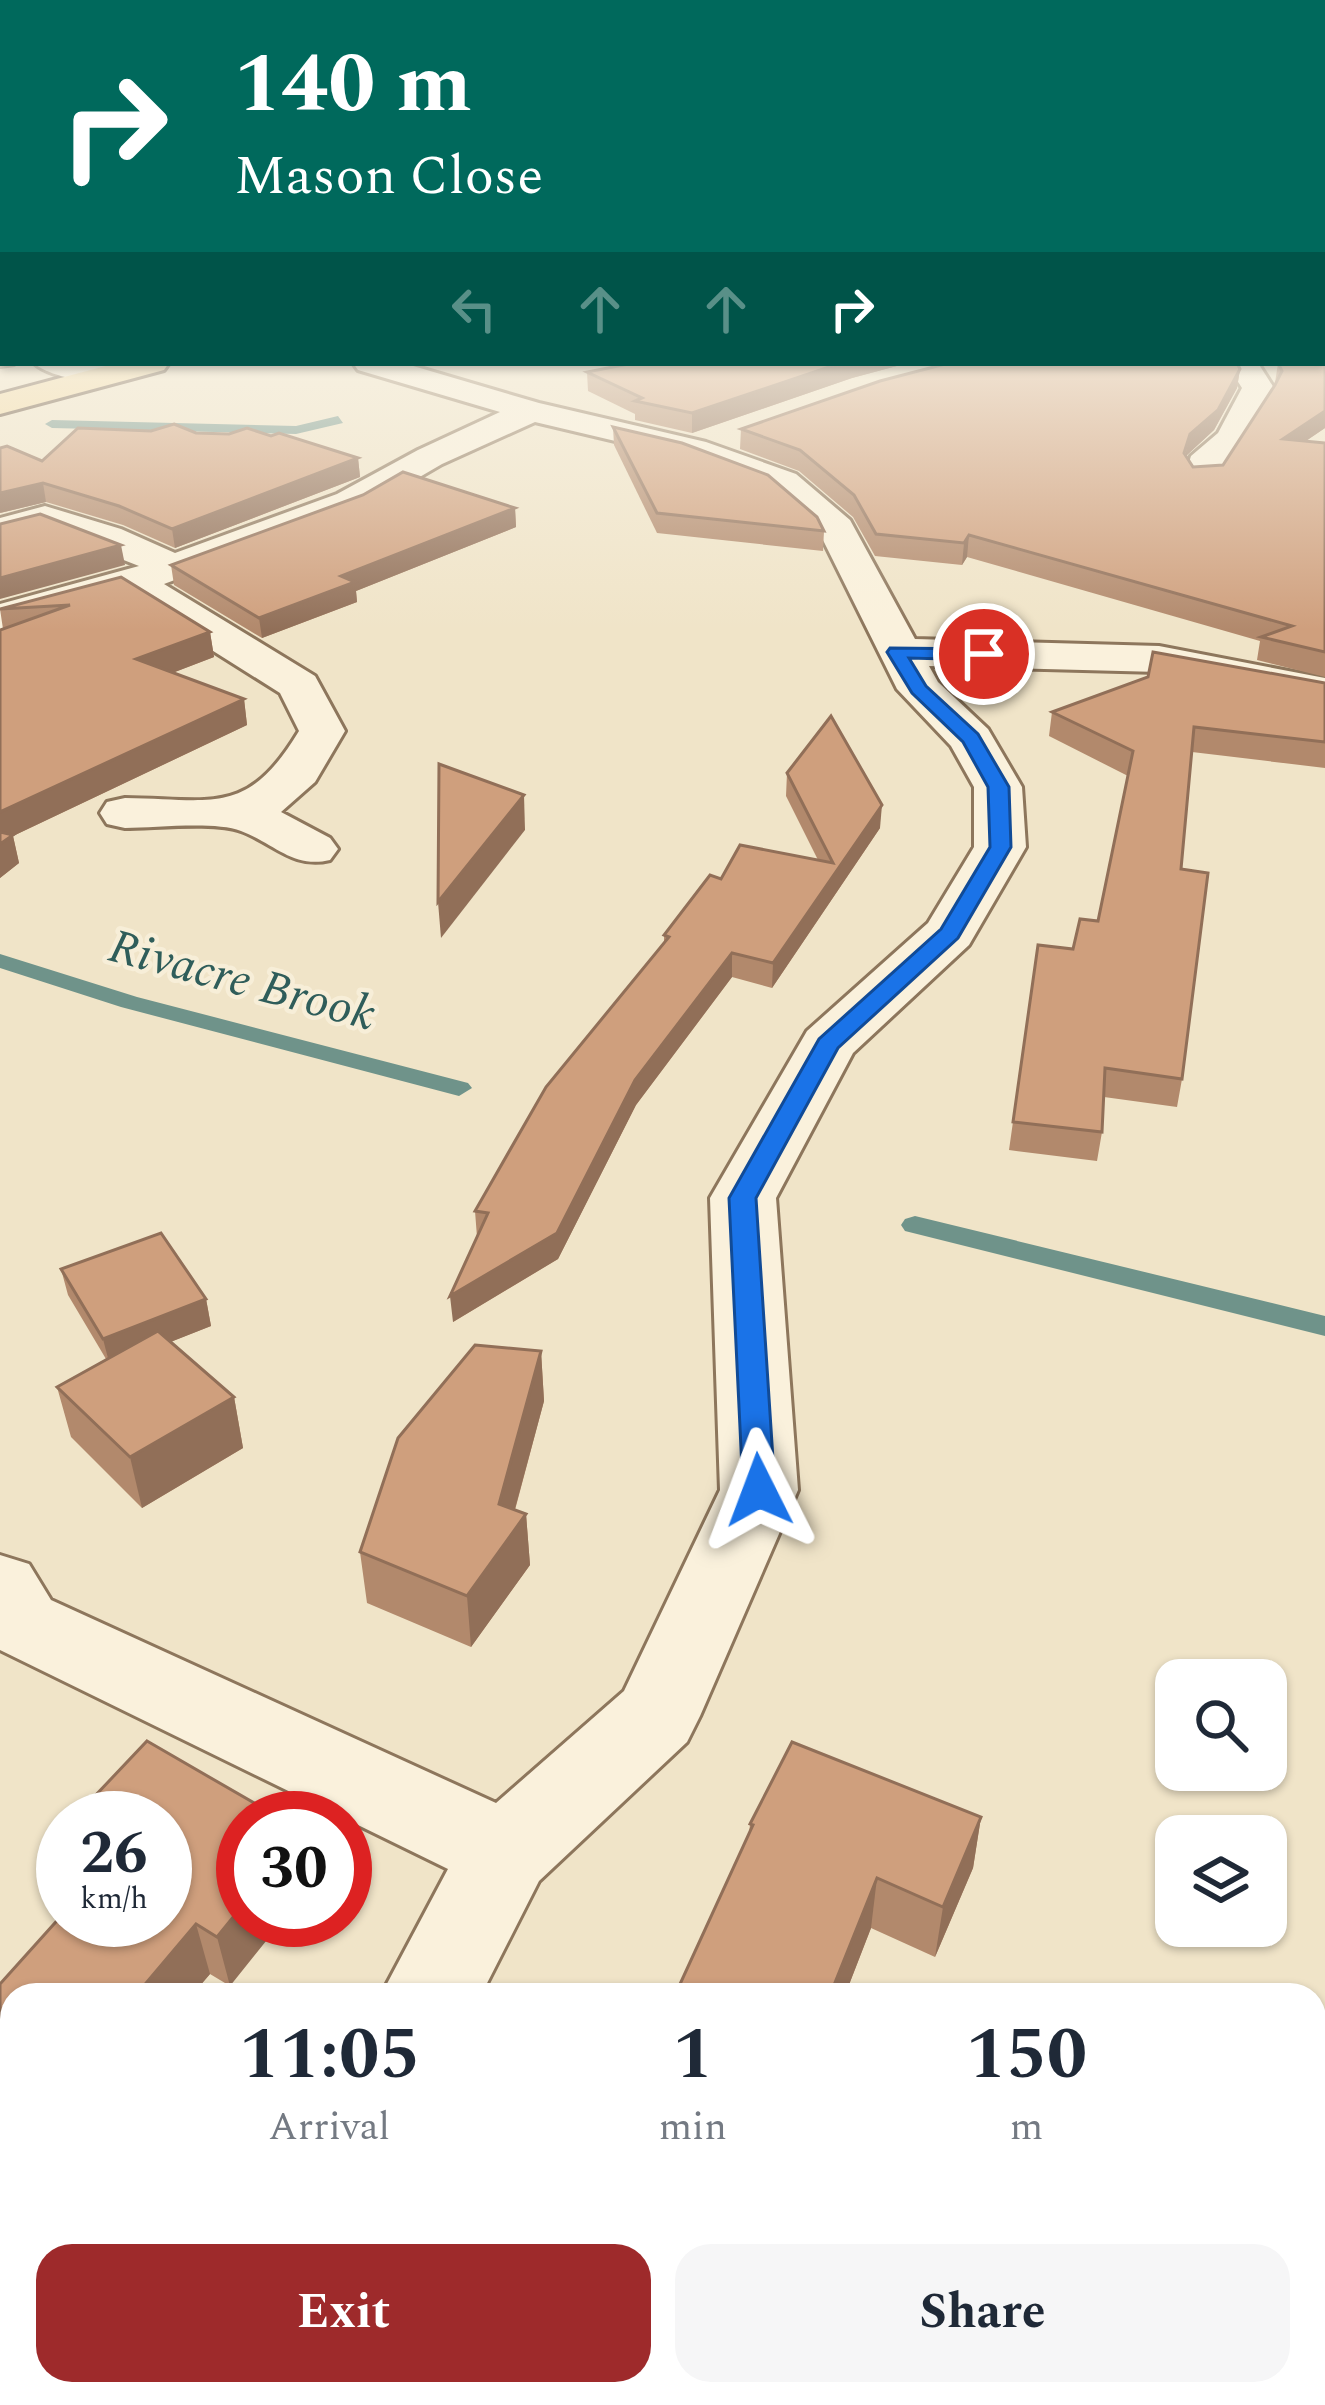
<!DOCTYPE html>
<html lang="en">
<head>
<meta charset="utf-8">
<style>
	:root { --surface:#fff; --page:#f6f6f7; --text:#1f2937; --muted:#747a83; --accent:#9e2a2b }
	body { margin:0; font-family:Spectral,serif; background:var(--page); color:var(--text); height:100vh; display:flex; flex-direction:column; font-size:45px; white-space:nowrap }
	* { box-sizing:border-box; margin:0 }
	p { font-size:39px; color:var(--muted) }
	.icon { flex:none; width:66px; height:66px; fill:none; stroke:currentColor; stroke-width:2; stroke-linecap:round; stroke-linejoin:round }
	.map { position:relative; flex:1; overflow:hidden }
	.side { position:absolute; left:0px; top:1983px; width:1326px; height:423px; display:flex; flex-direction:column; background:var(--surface); border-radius:36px 36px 0 0; box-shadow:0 3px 9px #0004 }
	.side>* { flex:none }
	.hud { position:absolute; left:0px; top:0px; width:1326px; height:366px; box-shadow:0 3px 9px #0004; background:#00695c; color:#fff; overflow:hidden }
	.fabs { position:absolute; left:1155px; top:1659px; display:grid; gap:24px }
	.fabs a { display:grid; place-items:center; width:132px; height:132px; border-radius:24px; background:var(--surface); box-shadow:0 3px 9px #0004; font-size:60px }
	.speed { position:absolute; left:36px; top:1791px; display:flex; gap:24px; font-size:60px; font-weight:700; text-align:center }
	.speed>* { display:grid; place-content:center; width:156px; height:156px; border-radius:50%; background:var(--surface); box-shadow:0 3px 9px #0004; line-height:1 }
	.speed small { font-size:30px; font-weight:400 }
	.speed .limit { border:18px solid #d22; background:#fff; color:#111 }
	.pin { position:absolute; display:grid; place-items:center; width:102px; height:102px; color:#fff; margin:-51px; border:6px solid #fff; border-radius:50%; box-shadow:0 3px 12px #0007 }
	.me { position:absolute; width:132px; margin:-66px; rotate:357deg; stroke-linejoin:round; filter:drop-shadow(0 0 9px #0008) }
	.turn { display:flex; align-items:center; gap:42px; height:252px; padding:0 36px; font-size:54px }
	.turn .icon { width:156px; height:156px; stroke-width:2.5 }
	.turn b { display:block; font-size:84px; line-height:102px }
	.lanes { display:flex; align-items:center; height:114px; padding:0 36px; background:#0003; justify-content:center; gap:60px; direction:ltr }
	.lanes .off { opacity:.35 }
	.eta { display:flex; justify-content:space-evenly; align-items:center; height:204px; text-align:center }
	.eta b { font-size:72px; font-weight:700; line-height:84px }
	.cta { display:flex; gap:24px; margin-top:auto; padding:24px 36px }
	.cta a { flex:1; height:138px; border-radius:36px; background:var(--accent); color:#fff; font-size:48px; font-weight:700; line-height:138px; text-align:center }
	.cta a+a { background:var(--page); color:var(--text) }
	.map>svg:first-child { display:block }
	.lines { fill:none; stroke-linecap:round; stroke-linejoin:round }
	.stream { fill:#6f938a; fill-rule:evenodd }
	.minor-casing { stroke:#8d765c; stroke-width:6 }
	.major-casing { stroke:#5b4430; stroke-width:6 }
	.minor { fill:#faf1dc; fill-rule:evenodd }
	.major { fill:#f3d9a0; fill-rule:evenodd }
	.wall { fill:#b2896c }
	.shaded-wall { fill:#916f58 }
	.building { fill:#cf9f7d; stroke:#916f58; stroke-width:3 }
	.route { fill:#1a73e8; stroke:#114b97; stroke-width:3 }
	.labels { text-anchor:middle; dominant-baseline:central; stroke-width:9; stroke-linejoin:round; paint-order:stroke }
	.water-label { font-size:48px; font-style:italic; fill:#2f5d5a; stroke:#f7eed8 }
</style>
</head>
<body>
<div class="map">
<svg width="1325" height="2405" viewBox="0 0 1325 2405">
	<rect width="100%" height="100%" fill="#f0e4c8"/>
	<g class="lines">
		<g class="stream">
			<polygon points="338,416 343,423 296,434 52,428 45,424 52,420 296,426"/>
			<polygon points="0,954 137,997 468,1083 472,1088 459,1096 121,1007 0,968"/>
			<polygon points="915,1216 1325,1316 1325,1336 905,1231 901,1225 905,1219"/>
		</g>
		<defs>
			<g id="minor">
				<polygon points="0,347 3,363 14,364 0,366"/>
				<path d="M34 363 127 366 132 373C116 390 50 379 34 363Z"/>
				<path d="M353 363H403L539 403 706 442 796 474 850 520 915 639 1159 646 1325 678V704L1159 672 929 666 938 682 988 729 1022 787 1026 847 969 945 853 1053 776 1198 798 1490 700 1716 687 1742 539 1881 481 1995H381L448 1869 0 1650V1555L29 1564 51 1600 496 1803 624 1691 720 1490 710 1198 807 1031 928 923 974 847V787L951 746 897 689 820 534 770 490 683 457 535 422 442 464 363 510 164 584 315 676 345 731 315 782 281 812 330 838 338 849 330 860C293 869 274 843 241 831 215 821 155 828 125 828L107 824 100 813 107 802 125 798C214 799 247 817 299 731L280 693 126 596 0 630V604L139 566 44 529 0 541V518L45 506 121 529 175 553 337 494 418 450 500 412 358 370Z"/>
				<path d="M1226 363H1258L1274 388C1255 427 1237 449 1216 483H1190L1185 475 1191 456 1218 433 1242 388Z"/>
				<polygon points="207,2394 323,2394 320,2405 204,2405"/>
			</g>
			<polygon id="major" points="117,363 169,363 164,370 0,414 0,394"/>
		</defs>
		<use href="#minor" class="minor-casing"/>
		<use href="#major" class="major-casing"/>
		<use href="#minor" class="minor"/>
		<use href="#major" class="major"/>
	</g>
	<g class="wall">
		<polygon points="617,363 908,363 852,378 692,433 635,420 635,414 588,391 587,372 617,366"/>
		<polygon points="1278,363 1325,365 1325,428 1306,441 1325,443 1325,677 1257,660 1260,641 967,557 962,565 875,556 853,517 799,471 740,449 741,429 1240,369 1237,388 1214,430 1186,456 1193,467 1223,465 1275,383"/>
		<polygon points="613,427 824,531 823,551 657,533 614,445"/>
		<polygon points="196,433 358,458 360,477 175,548 123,525 46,502 0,513 42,461"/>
		<polygon points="515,508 516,527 356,591 357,602 262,638 174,585 171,565"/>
		<polygon points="121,577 210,632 214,657 172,673 244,699 247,725 13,836 19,863 0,878 0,630 3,629 0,609"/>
		<polygon points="1325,683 1325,768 1192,752 1181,869 1182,1079 1177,1107 1104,1097 1102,1132 1097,1161 1009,1150 1038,945 1073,949 1098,921 1128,776 1049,736 1052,712"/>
		<polygon points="787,773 880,828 772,988 732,977 636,1105 558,1259 453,1322 477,1237 475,1211 664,943 664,935 818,860 786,796"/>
		<polygon points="61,1269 206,1299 211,1326 170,1342 234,1397 243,1448 142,1508 71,1437 57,1387 106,1359 68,1295"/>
		<polygon points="541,1351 544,1401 515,1510 526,1514 530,1565 471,1647 367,1603 360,1552"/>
		<polygon points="981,1817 973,1868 935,1957 871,1928 845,1995 675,1995 749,1834 750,1824"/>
		<polygon points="280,1818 230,1986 210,1974 192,1995 12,1995 12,2329 0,2344 0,1984"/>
		<polygon points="63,1830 63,1866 54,1839"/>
	</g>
	<g class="shaded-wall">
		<polygon points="841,363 908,363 852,378 692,433 692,413"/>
		<polygon points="1240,369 1237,388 1214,430 1187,455 1181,474 1190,434"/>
		<polygon points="1325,411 1325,428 1279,459 1283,439"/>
		<polygon points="358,458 360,477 175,548 172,529"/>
		<polygon points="43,483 46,502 0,513 0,493"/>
		<polygon points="515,508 516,527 356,591 357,602 262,638 259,618 341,576"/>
		<polygon points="969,535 967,557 962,565 964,543"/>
		<polygon points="121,545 125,565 0,599 0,578"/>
		<polygon points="210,632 214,657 141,685 136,659"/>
		<polygon points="244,699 247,725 13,836 19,863 0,878 0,812"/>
		<polygon points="524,795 525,830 441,938 438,902"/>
		<polygon points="882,805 880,828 772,988 773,963"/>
		<polygon points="732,953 732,977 636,1105 558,1259 453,1322 450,1296 635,1080"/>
		<polygon points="206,1299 211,1326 110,1366 103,1339"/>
		<polygon points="541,1351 544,1401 506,1542 526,1514 530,1565 471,1647 467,1596 499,1504"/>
		<polygon points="234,1397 243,1448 142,1508 130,1457"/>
		<polygon points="981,1817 973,1868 935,1957 943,1907"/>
		<polygon points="877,1878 871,1928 845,1995 830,1995"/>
		<polygon points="243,1905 243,1920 283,1920 230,1986 217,1937"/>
		<polygon points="196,1924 210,1974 192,1995 136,1995"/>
		<polygon points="12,2255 12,2329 0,2344 0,2271"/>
	</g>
	<g class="building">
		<rect x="1323" y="293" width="2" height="45"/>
		<polygon points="626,363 841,363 692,413 635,401 642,398 587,372 628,364"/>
		<polygon points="949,363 1237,363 1240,369 1218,410 1190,434 1184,453 1193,467 1223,465 1275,385 1282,371 1278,363 1325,365 1325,411 1283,439 1325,443 1325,652 1261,637 1292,626 969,535 964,543 876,534 854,495 800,450 741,429 880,381"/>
		<polygon points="174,424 196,433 229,434 247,428 271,436 279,433 358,458 172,529 119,506 43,483 0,493 0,448 7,446 42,461 78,428 151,431"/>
		<polygon points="613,427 682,443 768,475 817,517 824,531 657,513"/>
		<polygon points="403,472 515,508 341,576 355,582 259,618 171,565 363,495"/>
		<polygon points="40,514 121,545 0,578 0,524"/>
		<polygon points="121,577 210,632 136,659 244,699 0,812 0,630 70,605 0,609"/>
		<polygon points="1153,652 1325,683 1325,742 1194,727 1181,869 1208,873 1182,1079 1105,1068 1102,1132 1013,1122 1038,945 1073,949 1080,919 1098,921 1133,751 1052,712 1148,677"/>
		<polygon points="831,716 882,805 773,963 732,953 635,1080 557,1233 450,1296 488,1213 475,1211 546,1087 669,937 664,935 710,875 721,879 740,845 833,863 787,773"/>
		<polygon points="439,764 524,795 438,902"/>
		<polygon points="0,832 13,835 0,844"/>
		<polygon points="161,1233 206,1299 103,1339 61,1269"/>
		<polygon points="158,1331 234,1397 130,1457 57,1387"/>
		<polygon points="475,1345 541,1351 499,1504 526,1514 467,1596 360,1552 398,1438"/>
		<polygon points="147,1741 280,1818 243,1818 243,1905 217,1937 196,1924 136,1995 12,1995 12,2142 8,2146 12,2149 12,2255 0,2271 0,1984 63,1914 63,1920 165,1920 165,1818 74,1818"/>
		<polygon points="792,1742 981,1817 943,1907 877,1878 830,1995 675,1995 753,1825 750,1824"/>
		<polygon points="63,1830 63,1844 54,1839"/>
		<polygon points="1314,2321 1325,2325 1325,2405 1013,2405 1015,2394 1314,2394"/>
		<polygon points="466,2394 706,2394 704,2405 463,2405"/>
	</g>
	<linearGradient id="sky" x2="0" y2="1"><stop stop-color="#8fbad6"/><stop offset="0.47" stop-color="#f8f3e6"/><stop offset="1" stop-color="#f8f3e6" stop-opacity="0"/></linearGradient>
	<rect width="1325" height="630" fill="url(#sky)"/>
	<polygon class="route" points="890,648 984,649 993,654 984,660 909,658 926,686 978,734 1009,787 1011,847 958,938 838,1048 756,1198 775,1490 771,1498 748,1498 743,1490 729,1198 819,1039 941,929 990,847 988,787 963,742 912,693 887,652"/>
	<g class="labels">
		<g class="water-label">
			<text transform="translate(242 981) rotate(15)">Rivacre Brook</text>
		</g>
	</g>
</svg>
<div class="fabs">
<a><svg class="icon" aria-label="search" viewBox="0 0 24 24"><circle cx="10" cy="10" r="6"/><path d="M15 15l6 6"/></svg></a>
<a><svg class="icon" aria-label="layers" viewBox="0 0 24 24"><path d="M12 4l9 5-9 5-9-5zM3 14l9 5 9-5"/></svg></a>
</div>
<div class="speed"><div>26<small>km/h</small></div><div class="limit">30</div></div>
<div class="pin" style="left:984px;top:654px;background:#d93025"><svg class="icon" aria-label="arrive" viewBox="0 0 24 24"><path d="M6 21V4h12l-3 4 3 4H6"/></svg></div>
<svg class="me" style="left:759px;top:1490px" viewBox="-20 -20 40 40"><path d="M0-17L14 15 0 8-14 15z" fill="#1a73e8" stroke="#fff" stroke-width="4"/></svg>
<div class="hud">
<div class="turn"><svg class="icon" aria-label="right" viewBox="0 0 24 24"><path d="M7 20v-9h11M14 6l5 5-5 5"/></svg><div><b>140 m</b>Mason Close</div></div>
<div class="lanes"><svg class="icon off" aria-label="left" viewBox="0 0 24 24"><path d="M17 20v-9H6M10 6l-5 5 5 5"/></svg><svg class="icon off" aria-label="ahead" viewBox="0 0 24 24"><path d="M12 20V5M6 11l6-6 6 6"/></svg><svg class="icon off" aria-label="ahead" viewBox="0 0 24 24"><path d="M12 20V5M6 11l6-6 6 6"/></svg><svg class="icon" aria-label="right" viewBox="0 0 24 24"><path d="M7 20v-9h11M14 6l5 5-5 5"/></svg></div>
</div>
<section class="side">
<div class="eta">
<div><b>11:05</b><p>Arrival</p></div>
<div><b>1</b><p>min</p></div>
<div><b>150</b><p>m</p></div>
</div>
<div class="cta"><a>Exit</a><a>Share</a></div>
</section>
</div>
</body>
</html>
